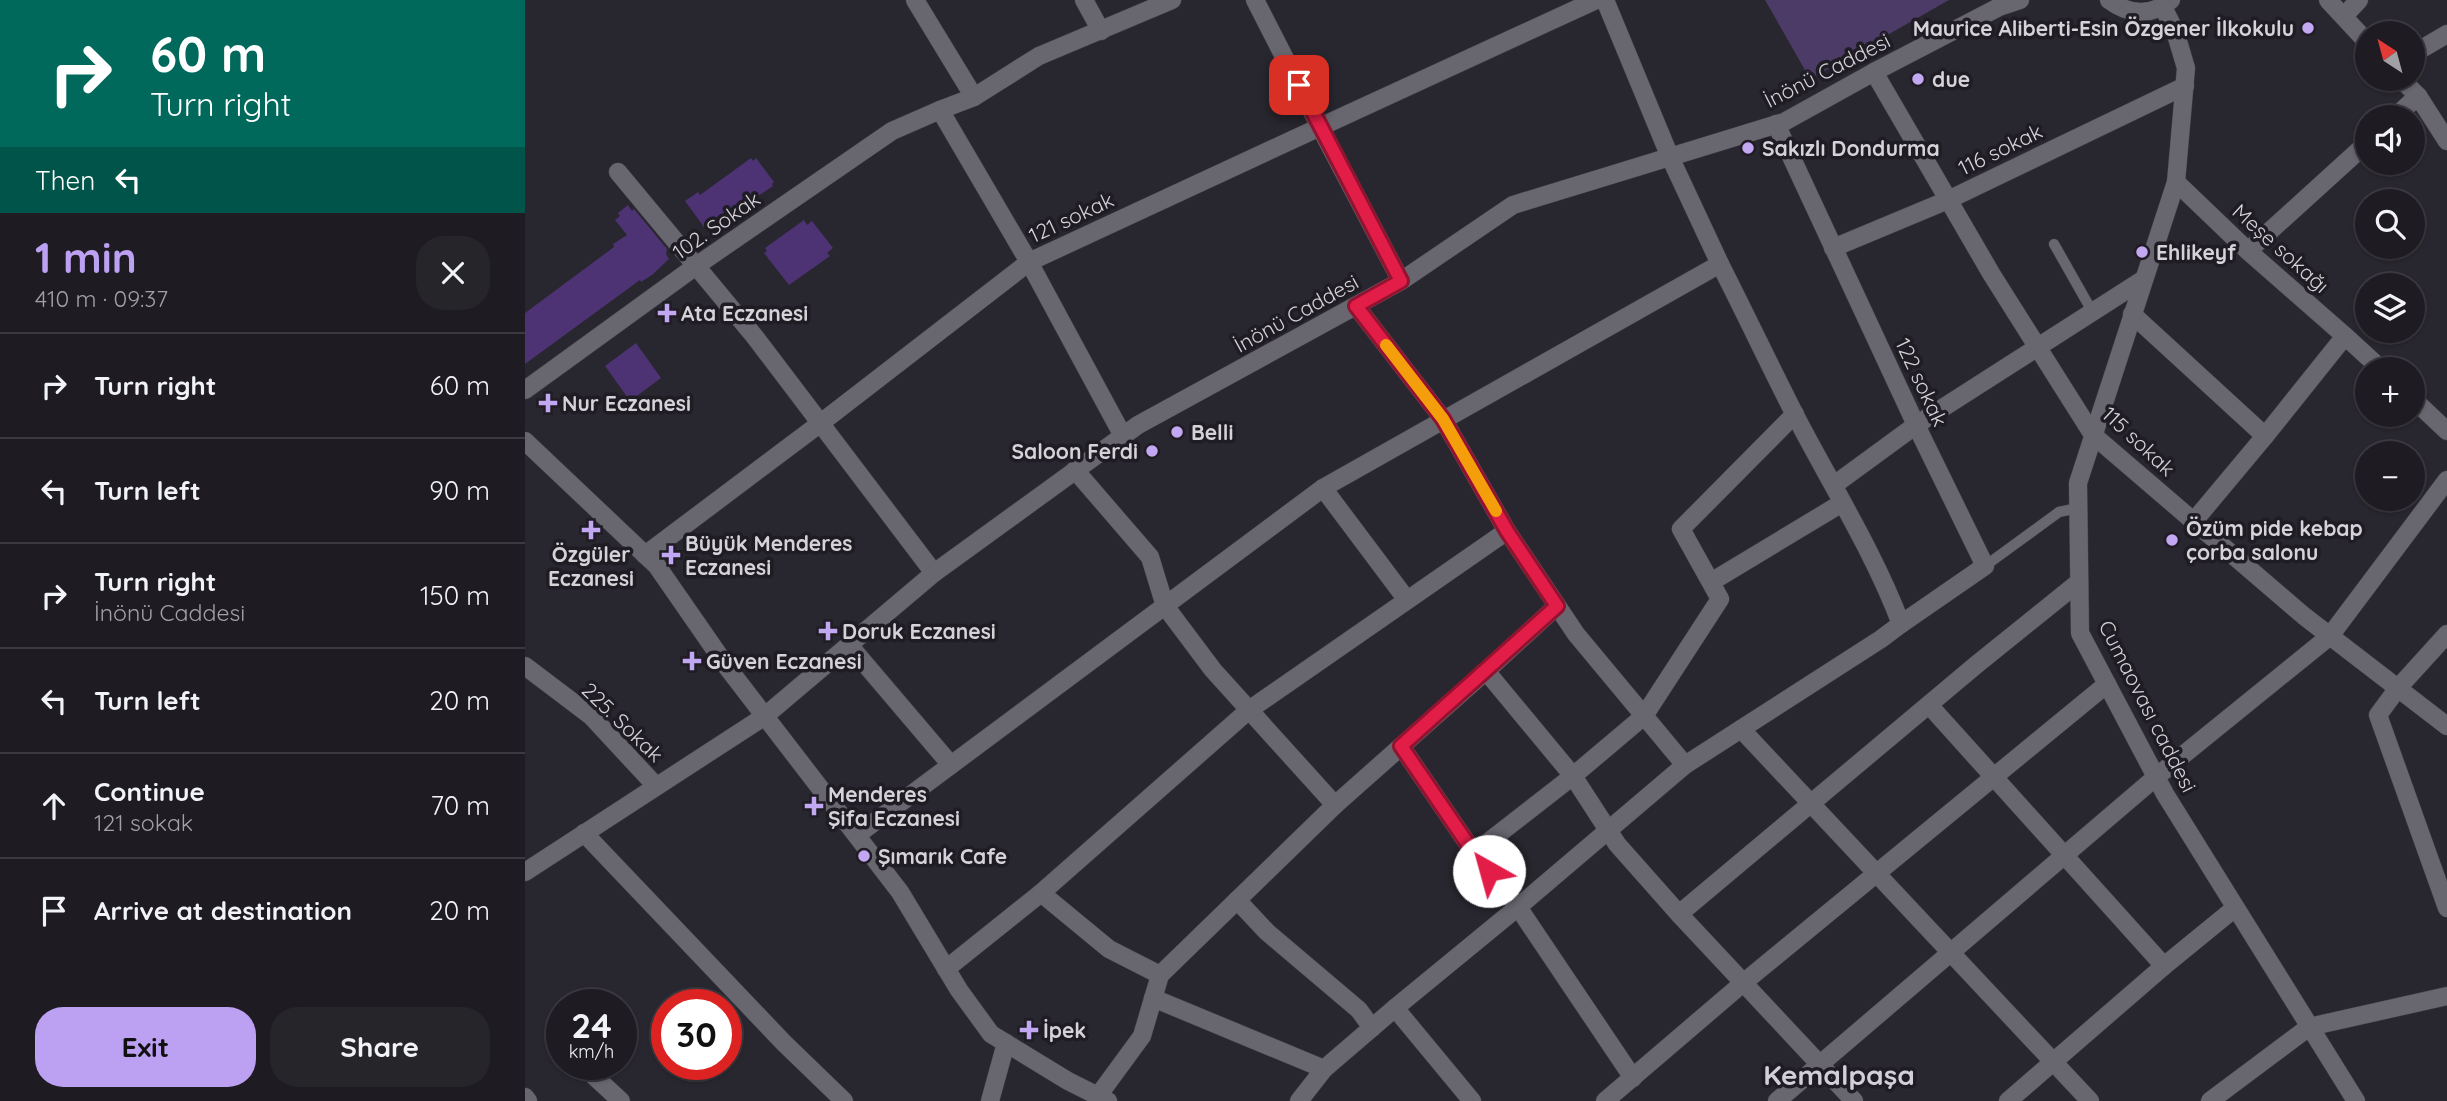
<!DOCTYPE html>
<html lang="en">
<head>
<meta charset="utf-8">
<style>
	:root { --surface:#1e1c22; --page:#26252a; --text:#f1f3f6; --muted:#a1a1a5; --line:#3c3a40; --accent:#bca0f2 }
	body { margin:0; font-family:Quicksand,sans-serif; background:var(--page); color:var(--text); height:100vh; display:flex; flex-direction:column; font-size:26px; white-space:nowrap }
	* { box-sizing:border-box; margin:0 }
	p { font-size:23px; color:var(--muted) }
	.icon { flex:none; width:38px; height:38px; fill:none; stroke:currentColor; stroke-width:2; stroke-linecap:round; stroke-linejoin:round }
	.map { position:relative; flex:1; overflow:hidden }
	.drawer { display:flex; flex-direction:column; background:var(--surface); width:525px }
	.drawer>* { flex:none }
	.banner { background:#00695c; color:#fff; overflow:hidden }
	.needle { width:46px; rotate:324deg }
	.controls { position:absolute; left:1830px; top:21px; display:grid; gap:14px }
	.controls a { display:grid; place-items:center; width:70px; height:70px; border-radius:50%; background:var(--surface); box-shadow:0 2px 5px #0004,0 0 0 2px var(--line); font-size:35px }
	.speed { position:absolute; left:21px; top:989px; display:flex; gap:14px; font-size:35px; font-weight:700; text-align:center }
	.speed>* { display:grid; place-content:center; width:91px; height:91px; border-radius:50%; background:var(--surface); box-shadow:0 2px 5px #0004,0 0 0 2px var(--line); line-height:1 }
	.speed small { font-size:18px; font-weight:400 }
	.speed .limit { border:10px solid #d22; background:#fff; color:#111 }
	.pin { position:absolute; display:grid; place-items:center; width:60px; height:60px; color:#fff; margin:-30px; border-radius:14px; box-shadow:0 4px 10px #0006 }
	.me { position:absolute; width:77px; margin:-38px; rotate:322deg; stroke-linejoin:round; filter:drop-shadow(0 0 5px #0008) }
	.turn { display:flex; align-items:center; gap:24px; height:147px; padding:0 35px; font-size:32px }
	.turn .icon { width:91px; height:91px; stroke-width:2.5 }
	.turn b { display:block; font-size:49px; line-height:60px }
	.then { display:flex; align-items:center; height:66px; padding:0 35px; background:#0003; gap:14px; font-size:26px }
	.round { display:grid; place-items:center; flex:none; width:74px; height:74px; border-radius:28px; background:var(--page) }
	.overview { display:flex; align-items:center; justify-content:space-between; height:119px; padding:0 35px }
	h1 { font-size:42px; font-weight:800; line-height:52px; color:var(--accent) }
	.cta { display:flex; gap:14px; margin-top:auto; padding:14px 35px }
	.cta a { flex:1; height:80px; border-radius:28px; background:var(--accent); color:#111; font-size:28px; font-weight:800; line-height:80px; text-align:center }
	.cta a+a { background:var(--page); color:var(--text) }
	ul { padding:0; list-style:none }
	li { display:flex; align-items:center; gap:21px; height:105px; padding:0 35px; border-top:2px solid var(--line) }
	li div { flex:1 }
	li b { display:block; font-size:26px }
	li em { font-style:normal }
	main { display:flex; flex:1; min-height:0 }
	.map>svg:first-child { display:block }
	.green { fill:#4b3b66 }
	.building { fill:#4d3373 }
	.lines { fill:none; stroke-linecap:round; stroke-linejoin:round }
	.lane-casing { stroke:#444248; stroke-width:11 }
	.street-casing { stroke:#444248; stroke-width:19 }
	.secondary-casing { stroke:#444248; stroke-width:19 }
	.lane { stroke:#68666f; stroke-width:10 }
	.street { stroke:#68666f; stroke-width:18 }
	.secondary { stroke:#68666f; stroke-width:18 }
	.route-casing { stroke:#92132f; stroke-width:18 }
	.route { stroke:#e11d48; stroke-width:12 }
	.slow { stroke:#f59e0b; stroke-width:12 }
	.poi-dot { fill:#c2a7f2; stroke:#1f1c24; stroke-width:2.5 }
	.labels { text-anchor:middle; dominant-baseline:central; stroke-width:7; stroke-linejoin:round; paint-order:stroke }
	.poi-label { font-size:21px; font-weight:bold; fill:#d5d3d8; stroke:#1f1c24; text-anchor:start }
	.street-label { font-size:21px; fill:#d5d3d8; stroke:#1f1c24 }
	.district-label { font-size:28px; font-weight:bold; fill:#d2cfd9; stroke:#1f1c24 }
</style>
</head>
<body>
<main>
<section class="drawer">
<div class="banner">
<div class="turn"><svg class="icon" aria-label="right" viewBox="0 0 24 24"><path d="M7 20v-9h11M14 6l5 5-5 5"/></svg><div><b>60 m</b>Turn right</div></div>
<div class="then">Then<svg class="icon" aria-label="left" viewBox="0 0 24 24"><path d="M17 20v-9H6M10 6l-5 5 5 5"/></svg></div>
</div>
<div class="overview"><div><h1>1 min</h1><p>410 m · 09:37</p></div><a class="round"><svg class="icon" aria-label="close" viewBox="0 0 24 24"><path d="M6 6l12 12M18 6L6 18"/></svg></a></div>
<ul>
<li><svg class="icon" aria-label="right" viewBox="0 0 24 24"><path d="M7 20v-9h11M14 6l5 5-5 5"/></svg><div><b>Turn right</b></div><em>60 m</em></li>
<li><svg class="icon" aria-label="left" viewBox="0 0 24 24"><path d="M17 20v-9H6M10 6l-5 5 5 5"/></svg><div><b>Turn left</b></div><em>90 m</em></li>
<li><svg class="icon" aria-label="right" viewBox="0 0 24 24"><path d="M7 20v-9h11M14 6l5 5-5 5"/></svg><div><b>Turn right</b><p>İnönü Caddesi</p></div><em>150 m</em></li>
<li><svg class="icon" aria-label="left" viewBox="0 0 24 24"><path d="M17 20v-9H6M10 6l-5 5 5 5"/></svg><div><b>Turn left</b></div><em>20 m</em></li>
<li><svg class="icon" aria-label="ahead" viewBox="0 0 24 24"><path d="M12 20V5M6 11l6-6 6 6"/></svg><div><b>Continue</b><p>121 sokak</p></div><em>70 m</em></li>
<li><svg class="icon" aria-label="arrive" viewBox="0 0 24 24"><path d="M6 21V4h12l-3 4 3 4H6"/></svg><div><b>Arrive at destination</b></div><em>20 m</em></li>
</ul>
<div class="cta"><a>Exit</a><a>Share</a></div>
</section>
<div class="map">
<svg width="1922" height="1101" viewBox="0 0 1922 1101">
	<rect width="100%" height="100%" fill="#28262e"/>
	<polygon class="green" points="1240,0 1424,0 1285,79"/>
	<g class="building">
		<polygon points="226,158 228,161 231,158 249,182 247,184 248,186 189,226 186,222 179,227 160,201 173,192 175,195"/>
		<polygon points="103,205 107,211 109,209 142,249 141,254 144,259 127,275 116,282 115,280 0,364 0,313 89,247 88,244 102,235 90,220 95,216 93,213"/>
		<polygon points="279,220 282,225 287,221 308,248 302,253 305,256 264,285 239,253 242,251 240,248"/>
		<polygon points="111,343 136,378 105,401 80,366"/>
	</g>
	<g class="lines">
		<defs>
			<g id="lane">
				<polyline points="1529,244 1567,311"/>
				<polyline points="1460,566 1534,512 1553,508"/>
			</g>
			<g id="street">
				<polyline points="390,0 449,97"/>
				<polyline points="559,0 576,31"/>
				<polyline points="647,0 514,56 449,97 415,110 504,262 795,127 730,0"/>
				<polyline points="1803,0 1843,43"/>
				<polyline points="1819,16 1834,0"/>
				<polyline points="1888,54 1922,34"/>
				<polyline points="1349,72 1467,275 1568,435 1779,616 1922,726"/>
				<polyline points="1876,79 1893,96"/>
				<polyline points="1870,117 1893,96 1922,141"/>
				<polyline points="1251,124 1391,425 1460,566 1376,624"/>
				<polyline points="93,172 230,337 409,573"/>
				<polyline points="1308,248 1423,200 1660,86"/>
				<polyline points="1723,251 1843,142"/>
				<polyline points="876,281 795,127 1071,0"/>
				<path d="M831 306 918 419 982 531 1051 634 1160 765 1356 639 1376 624C1348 550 1305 483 1269 413 1244 364 1220 313 1195 264"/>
				<polyline points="1607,314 1740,436 1820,336 1723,251 1651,182"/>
				<polyline points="1820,336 1856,369"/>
				<polyline points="0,390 171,266 367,131 415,110"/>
				<polyline points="1888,399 1922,431"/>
				<polyline points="1270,414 1156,529 1195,599 1119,716 1048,776 1092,844 1154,914 1451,665 1554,582"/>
				<polyline points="550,470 625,557 640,606 688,670 810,805 961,671"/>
				<polyline points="1309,485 1391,425 1619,279"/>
				<polyline points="798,488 882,600"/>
				<polyline points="1669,521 1740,436"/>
				<polyline points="120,555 297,422 504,262 598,436"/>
				<polyline points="1186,582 1317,503"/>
				<polyline points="1922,634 1873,688 1853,715 1922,908"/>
				<polyline points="324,645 426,765"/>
				<polyline points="0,666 66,716 131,786"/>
				<polyline points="1404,705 1639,966 1710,908"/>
				<polyline points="1216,729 1565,1101"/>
				<polyline points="876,746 949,853"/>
				<polyline points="59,833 259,1043 319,1101"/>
				<polyline points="332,835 798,488 1195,264 1145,157 1080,0"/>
				<polyline points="712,900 742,932 834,1010 847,1028"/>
				<polyline points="1154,914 1329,1101"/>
				<polyline points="421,969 516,893"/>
				<polyline points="635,975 584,949 516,893 724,710 982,531"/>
				<polyline points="628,998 799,1069"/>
				<polyline points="870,1008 993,907 949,853 1048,776 961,671 1032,606"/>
				<polyline points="56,1064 96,1101"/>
				<polyline points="1108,1078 993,907 1160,765"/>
				<polyline points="573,1096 617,1036 635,975 810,805"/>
				<polyline points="0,1097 3,1101"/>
				<polyline points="465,1101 481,1043"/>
				<polyline points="774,1101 799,1069 870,1008 947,1101"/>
				<polyline points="1080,1101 1218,983 1582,684"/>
				<polyline points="1252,1101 1631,777 1805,636 1922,480"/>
				<polyline points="1483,1101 1639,966"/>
				<polyline points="1685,1101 1784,1027 1922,996"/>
			</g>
			<g id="secondary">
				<path d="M1584 0C1604 15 1626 17 1646 0"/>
				<polyline points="1638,7 1650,31 1661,68 1651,182 1553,483 1555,633 1640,794 1831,1101"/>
				<polyline points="0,441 132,566 202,667 375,892 434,990 466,1034 543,1081 583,1101"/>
				<polyline points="0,872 240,716 409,573 613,425 876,281 988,205 1259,122 1349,72 1474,7 1495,0"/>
			</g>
		</defs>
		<use href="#lane" class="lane-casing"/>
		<use href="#street" class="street-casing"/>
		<use href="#secondary" class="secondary-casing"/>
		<use href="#lane" class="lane"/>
		<use href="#street" class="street"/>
		<use href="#secondary" class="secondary"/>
	</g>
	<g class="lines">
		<defs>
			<polyline id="route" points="774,85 876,281 831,306 918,419 982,531 1032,606 876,746 949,853 964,871"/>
		</defs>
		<use href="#route" class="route-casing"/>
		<use href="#route" class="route"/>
		<polyline class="slow" points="861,345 918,419 971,511"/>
	</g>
	<g class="poi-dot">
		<circle cx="1783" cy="28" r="7"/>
		<circle cx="1393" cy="79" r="7"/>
		<circle cx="1223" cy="148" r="7"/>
		<circle cx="1617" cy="252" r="7"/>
		<path d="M138.5 302.5h7v7h7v7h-7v7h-7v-7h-7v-7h7z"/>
		<path d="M19.5 392.5h7v7h7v7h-7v7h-7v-7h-7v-7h7z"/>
		<circle cx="652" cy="432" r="7"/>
		<circle cx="627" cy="451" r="7"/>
		<path d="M62.5 519.5h7v7h7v7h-7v7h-7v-7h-7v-7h7z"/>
		<circle cx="1647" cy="540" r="7"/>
		<path d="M142.5 544.5h7v7h7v7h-7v7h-7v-7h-7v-7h7z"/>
		<path d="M299.5 620.5h7v7h7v7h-7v7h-7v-7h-7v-7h7z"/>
		<path d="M163.5 650.5h7v7h7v7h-7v7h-7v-7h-7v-7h7z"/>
		<path d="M285.5 795.5h7v7h7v7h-7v7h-7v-7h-7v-7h7z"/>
		<circle cx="339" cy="856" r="7"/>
		<path d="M500.5 1019.5h7v7h7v7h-7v7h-7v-7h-7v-7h7z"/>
	</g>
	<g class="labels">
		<g class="poi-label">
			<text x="1769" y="28" text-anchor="end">Maurice Aliberti-Esin Özgener İlkokulu</text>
			<text x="1407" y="79">due</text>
			<text x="1237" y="148">Sakızlı Dondurma</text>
			<text x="1631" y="252">Ehlikeyf</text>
			<text x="156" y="313">Ata Eczanesi</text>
			<text x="37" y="403">Nur Eczanesi</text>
			<text x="666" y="432">Belli</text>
			<text x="613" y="451" text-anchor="end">Saloon Ferdi</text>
			<text x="1661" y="528">Özüm pide kebap<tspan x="1661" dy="24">çorba salonu</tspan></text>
			<text x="160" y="543">Büyük Menderes<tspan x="160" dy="24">Eczanesi</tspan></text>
			<text x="66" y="554" text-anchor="middle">Özgüler<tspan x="66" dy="24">Eczanesi</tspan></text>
			<text x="317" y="631">Doruk Eczanesi</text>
			<text x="181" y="661">Güven Eczanesi</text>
			<text x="303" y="794">Menderes<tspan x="303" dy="24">Şifa Eczanesi</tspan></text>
			<text x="353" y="856">Şımarık Cafe</text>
			<text x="518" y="1030">İpek</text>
		</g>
		<g class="street-label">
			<text transform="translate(1302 70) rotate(-27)">İnönü Caddesi</text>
			<text transform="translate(1475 149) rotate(-26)">116 sokak</text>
			<text transform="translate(546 217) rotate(-25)">121 sokak</text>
			<text transform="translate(191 225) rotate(-35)">102. Sokak</text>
			<text transform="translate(1756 248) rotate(42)">Meşe sokağı</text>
			<text transform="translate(771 313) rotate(-29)">İnönü Caddesi</text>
			<text transform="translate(1397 382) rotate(65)">122 sokak</text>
			<text transform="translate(1614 441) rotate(43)">115 sokak</text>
			<text transform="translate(1623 706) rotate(63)">Cumaovası caddesi</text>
			<text transform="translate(98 722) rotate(44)">225. Sokak</text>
		</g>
		<g class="district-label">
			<text x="1314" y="1074">Kemalpaşa</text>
		</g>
	</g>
</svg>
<div class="controls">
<a><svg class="needle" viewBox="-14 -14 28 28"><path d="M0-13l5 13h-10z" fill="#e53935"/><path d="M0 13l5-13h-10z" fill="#a1a1a5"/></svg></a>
<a><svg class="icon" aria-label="sound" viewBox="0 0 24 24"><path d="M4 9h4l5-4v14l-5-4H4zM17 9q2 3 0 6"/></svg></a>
<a><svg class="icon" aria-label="search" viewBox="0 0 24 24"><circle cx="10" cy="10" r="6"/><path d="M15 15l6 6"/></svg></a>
<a><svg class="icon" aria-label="layers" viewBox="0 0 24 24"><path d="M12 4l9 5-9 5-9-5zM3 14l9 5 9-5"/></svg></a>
<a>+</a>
<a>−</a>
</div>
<div class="speed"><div>24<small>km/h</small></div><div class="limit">30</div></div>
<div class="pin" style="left:774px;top:85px;background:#d93025"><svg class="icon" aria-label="arrive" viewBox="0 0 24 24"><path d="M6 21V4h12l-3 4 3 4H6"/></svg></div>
<svg class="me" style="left:964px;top:871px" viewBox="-20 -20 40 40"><circle r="19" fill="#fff"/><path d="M0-13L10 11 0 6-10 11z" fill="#e11d48"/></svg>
</div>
</main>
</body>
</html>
